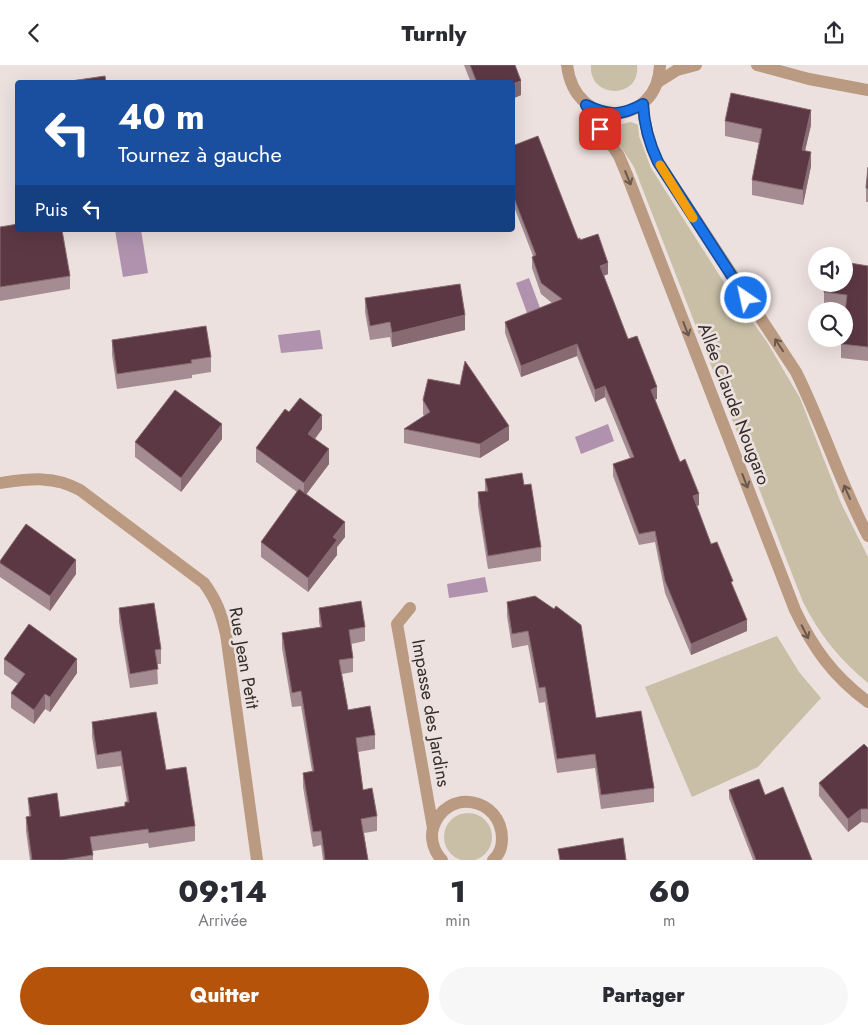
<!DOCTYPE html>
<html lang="fr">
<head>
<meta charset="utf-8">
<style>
	:root { --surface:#fff; --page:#f7f7f7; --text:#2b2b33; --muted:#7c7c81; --accent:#b45309 }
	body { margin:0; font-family:Jost,sans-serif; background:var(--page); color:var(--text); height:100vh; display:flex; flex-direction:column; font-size:19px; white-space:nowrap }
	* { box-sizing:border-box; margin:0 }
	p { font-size:16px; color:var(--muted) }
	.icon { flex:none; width:28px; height:28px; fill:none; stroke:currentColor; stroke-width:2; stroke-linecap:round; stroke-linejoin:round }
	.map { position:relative; height:795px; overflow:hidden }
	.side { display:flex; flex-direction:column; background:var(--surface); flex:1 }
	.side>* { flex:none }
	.banner { position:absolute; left:15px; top:15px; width:500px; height:152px; border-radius:5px; box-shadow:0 5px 20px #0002; background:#1a4fa0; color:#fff; overflow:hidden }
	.fabs { position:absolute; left:808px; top:182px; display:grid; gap:10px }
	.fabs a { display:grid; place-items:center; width:45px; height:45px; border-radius:50%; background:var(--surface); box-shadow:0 5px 20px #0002; font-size:25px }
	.pin { position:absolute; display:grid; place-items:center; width:42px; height:42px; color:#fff; margin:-21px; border-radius:10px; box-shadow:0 2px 8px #0006 }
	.me { position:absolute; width:55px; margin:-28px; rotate:326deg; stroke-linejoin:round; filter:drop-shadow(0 0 4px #0008) }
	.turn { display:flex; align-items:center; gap:18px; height:105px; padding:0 20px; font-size:22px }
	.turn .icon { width:65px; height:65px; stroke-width:2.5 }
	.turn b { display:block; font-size:35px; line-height:42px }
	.then { display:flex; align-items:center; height:48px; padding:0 20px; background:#0003; gap:10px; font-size:19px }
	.eta { display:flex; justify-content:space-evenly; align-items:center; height:85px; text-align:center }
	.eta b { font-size:30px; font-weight:800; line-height:35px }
	.action { display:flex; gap:10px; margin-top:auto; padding:10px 20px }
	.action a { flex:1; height:58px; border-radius:30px; background:var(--accent); color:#fff; font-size:20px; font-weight:800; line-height:58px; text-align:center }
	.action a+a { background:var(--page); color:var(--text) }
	header { display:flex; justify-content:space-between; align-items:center; height:65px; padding:0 20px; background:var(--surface); font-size:22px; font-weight:800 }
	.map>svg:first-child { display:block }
	.green { fill:#c8bfa6 }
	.water { fill:#b092af }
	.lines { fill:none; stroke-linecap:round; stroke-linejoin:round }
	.minor { stroke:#bb9a82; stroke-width:12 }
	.wall { fill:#a48c92 }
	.shaded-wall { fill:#886b72 }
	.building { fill:#5c3844; stroke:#886b72 }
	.oneway { stroke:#68584e }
	.route-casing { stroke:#114b97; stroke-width:12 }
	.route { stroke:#1a73e8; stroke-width:9 }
	.slow { stroke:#f59e0b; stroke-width:9 }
	.labels { text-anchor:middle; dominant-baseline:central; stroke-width:5; stroke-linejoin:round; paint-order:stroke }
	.street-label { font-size:18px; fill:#312c2b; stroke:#ede1df }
</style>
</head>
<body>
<header><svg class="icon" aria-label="back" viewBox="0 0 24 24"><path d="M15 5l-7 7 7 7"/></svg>Turnly<svg class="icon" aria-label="share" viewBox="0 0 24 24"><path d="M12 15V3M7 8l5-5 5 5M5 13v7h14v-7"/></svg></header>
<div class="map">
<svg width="868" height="795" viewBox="0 0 868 795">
	<rect width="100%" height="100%" fill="#ede1df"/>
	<g class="green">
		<path d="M591 0H637C641 35 588 34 591 0Z"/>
		<path d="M630 57 634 58 638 60 639 71 651 103 725 219 767 277 800 333 841 438 868 492V618C840 595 819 569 803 537L634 102 611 67V64L614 61Z"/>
		<polygon points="777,571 799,607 821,633 758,702 692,732 645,622"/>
		<circle cx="468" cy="772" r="24"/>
	</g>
	<g class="water">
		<polygon points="115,165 141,165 148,208 123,212"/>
		<polygon points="529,213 543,251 530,256 516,218"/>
		<polygon points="320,265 323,284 281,288 278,270"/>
		<polygon points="608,359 614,376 581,389 575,372"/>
		<polygon points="485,512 488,527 449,533 447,519"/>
	</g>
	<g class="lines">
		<g class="minor">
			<path d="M567 0C575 67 658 62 660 0"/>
			<polyline points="757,0 809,14 868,25"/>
			<polyline points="658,17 677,5 696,0"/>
			<path d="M643 39C644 60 649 78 658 97L796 307C823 361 840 418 868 471"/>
			<path d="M586 40 619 91 627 110 795 545C813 583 833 611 868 637"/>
			<path d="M0 418C29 414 53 410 80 425L204 518C217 536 221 548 226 569L257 795"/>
			<polyline points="410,543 397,559 433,763"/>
			<path d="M442 795C434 787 430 774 433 763 446 722 502 732 502 774 502 782 499 790 493 795"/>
		</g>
	</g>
	<g class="wall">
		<polygon points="464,0 515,0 521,30 512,34 512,18 471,18"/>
		<polygon points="725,56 811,60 805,85 811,101 803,140 752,130 752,115 759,78 725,71"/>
		<polygon points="512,81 578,174 580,175 608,209 604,211 628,274 657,334 655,334 680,397 699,440 697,441 711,479 733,522 747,566 691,590 665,528 655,477 639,480 613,411 613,399 630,393 605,332 595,337 577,291 521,312 505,268 505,257 552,238 541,229 532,203 532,192 533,191 513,139"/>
		<polygon points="868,102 868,137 866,137 866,123"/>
		<polygon points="0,162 70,211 70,224 0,236"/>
		<polygon points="868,201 868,296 841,293 841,279 845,244 824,241 824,227"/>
		<polygon points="365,233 465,265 392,282 390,272 370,275 365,247"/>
		<polygon points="112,275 211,292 211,307 192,310 192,313 117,324 112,290"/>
		<polygon points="423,335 509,375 480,393 404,378 404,364 424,351 423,349"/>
		<polygon points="289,347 322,364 315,374 329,399 306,430 345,472 337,482 337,490 308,527 261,492 261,477 297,427 256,397 256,383"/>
		<polygon points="222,374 181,427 135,392 135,377"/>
		<polygon points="485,414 524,420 541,482 541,496 488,504 478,441 478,427 485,426"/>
		<polygon points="0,496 76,509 50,546 0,512"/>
		<polygon points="507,537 596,653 654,723 654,737 601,744 595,703 557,708 545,637 539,638 528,580 512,583 507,551"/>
		<polygon points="119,543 161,584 161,599 157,599 158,619 130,623 119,557"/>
		<polygon points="319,543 365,562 365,576 351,579 353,593 353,607 342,609 348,645 375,670 375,684 358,687 363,725 377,751 377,766 364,768 368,795 323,795 321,780 313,782 303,722 303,708 312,706 301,641 292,642 282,583 282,568 320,562 319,557"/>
		<polygon points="4,594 77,608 50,647 45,644 34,659 11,643 11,628 18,619 4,609"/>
		<polygon points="92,657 166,705 195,761 195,776 149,783 148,778 93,786 93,795 30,795 26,766 26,752 29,751 28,733 60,752 125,742 125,737 127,737 121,701 97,704 92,672"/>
		<polygon points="868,683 868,758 861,757 848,767 819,731 819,718"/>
		<polygon points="729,725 765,730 812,795 753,795 729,733"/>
	</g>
	<g class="shaded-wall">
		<polygon points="521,16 521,30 512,34 512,19"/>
		<polygon points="811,45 811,60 802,99 802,85"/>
		<polygon points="811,87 811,101 803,140 803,125"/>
		<polygon points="608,198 608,209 600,212 600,201"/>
		<polygon points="465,250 465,265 392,282 392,268"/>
		<polygon points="577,279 577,291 521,312 521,301"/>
		<polygon points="605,321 605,332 595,337 595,325"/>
		<polygon points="657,322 657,334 651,336 651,325"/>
		<polygon points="322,350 322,364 308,383 308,369"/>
		<polygon points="222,359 222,374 181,427 181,413"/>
		<polygon points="509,361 509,375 480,393 480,379"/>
		<polygon points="329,384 329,399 304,432 304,418"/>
		<polygon points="699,429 699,440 693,443 693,431"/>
		<polygon points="345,457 345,472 337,482 337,490 308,527 308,513 333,472"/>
		<polygon points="76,495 76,509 50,546 50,531"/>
		<polygon points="747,555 747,566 691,590 691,579"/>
		<polygon points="77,594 77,608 50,647 50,632"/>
		<polygon points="45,629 45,644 34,659 34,645"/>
		<polygon points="861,744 861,757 848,767 848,754"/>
	</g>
	<g class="building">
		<polygon points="470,0 515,0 521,16 512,19 512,18 477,18"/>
		<polygon points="105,11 106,18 57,18"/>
		<polygon points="731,28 811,45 802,85 811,87 803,125 752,115 762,64 725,56"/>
		<polygon points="538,71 578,174 580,173 580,175 598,169 608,198 600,201 628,274 637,271 657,322 651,325 680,397 685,394 699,429 693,431 711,479 717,477 733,516 731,517 747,555 691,579 665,516 655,466 639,469 613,399 634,392 605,321 595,325 577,279 521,301 505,257 562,234 541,218 532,192 536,190 512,128 512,81"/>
		<polygon points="868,102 868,124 866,123"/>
		<polygon points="18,159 18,165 62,165 70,211 0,222 0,162"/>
		<polygon points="844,197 868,201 868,282 841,279 842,274 844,274 844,257 847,230 824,227 825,219 844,219"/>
		<polygon points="460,219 465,250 392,268 390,257 370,261 365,233"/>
		<polygon points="206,261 211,292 191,295 192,298 117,309 112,275"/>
		<polygon points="465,296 509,361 480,379 404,364 430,347 423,335 428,314 460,320"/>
		<polygon points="175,325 222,359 181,413 135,377"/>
		<polygon points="300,333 322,350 308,369 329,384 304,418 256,383 285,344 289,347"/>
		<polygon points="522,408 524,420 531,419 541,482 488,491 478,427 488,426 485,414"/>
		<polygon points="299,424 345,457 333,472 337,475 308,513 261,477"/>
		<polygon points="26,459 76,495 50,531 0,498 0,496"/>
		<polygon points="535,531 554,544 556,541 581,560 596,653 641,646 654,723 601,730 595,689 557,694 545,622 539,623 528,566 512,569 507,537"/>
		<polygon points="361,536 365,562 349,565 353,593 339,595 348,645 370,641 375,670 356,673 363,725 372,723 377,751 361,754 368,795 325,795 321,766 313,767 303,708 314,706 301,626 292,628 282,568 322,562 319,543"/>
		<polygon points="154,538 161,584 155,585 158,604 130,609 119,543"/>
		<polygon points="29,559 77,594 50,632 45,629 34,645 11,628 25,609 4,594"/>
		<polygon points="156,647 166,705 186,702 195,761 149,768 148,764 90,772 93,790 62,795 32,795 26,752 31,751 28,733 57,728 60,752 125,741 125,737 129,737 121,686 97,690 92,657"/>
		<polygon points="864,679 868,683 868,744 861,744 848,754 819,718"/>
		<polygon points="759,714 765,730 783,722 812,795 756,795 729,725"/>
		<polygon points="623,773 626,795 560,795 558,784"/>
	</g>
	<defs><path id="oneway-shaft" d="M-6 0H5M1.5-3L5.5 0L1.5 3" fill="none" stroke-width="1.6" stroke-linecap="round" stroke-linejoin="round" transform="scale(1.25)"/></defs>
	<g class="oneway">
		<use href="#oneway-shaft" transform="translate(628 113) rotate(68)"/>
		<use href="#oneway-shaft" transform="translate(686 264) rotate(69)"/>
		<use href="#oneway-shaft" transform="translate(779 280) rotate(-123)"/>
		<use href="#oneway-shaft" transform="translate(745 416) rotate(69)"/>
		<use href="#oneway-shaft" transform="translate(847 427) rotate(-114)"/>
		<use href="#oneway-shaft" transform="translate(805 567) rotate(63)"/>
	</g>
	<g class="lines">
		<defs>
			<path id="route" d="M600 64 586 40C609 51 621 51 643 39 644 60 649 78 658 97L746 233"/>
		</defs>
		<use href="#route" class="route-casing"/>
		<use href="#route" class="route"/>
		<polyline class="slow" points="660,100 693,153"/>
	</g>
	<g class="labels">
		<g class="street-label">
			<text transform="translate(734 339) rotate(69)">Allée Claude Nougaro</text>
			<text transform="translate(244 593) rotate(80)">Rue Jean Petit</text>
			<text transform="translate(431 648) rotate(80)">Impasse des Jardins</text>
		</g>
	</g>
</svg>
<div class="fabs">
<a><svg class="icon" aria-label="sound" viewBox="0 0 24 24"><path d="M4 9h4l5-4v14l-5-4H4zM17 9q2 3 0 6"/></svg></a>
<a><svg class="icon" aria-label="search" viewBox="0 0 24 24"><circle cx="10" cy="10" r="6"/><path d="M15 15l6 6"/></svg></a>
</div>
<div class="pin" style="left:600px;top:64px;background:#d93025"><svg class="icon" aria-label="arrive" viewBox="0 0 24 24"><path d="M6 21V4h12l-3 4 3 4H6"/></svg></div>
<svg class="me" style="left:746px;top:233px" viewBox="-20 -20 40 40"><circle r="17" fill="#1a73e8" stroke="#fff" stroke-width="3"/><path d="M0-11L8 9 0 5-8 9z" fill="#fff"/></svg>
<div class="banner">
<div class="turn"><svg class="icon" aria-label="left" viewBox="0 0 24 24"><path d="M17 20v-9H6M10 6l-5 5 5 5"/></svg><div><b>40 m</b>Tournez à gauche</div></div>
<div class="then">Puis<svg class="icon" aria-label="left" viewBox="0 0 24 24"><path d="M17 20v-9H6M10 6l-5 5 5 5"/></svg></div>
</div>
</div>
<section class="side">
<div class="eta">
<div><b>09:14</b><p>Arrivée</p></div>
<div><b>1</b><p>min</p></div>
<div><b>60</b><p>m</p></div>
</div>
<div class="action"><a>Quitter</a><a>Partager</a></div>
</section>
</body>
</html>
